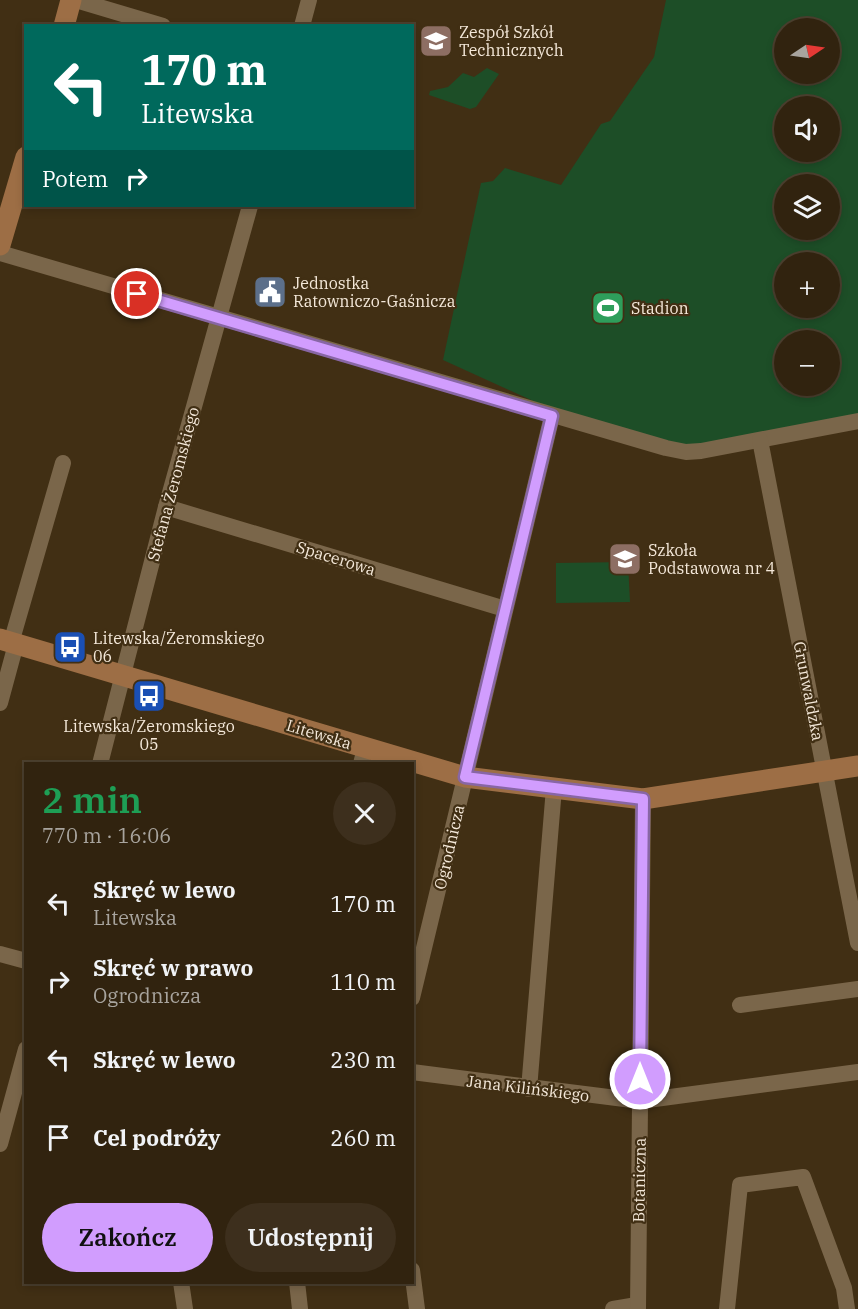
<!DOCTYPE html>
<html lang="pl">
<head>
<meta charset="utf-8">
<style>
	:root { --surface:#31230f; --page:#3d2f1d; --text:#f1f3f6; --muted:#a8a49e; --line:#4c402f; --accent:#d19dfe }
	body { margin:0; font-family:"IBM Plex Serif",serif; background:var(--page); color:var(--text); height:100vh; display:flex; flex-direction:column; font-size:22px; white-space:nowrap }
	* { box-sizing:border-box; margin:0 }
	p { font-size:20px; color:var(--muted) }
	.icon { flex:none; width:33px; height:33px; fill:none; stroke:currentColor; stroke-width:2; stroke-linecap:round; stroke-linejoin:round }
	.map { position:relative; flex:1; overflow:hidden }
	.sheet { position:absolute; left:24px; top:762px; width:390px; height:522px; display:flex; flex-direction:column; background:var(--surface); border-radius:0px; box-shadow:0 3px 9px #0003,0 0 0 2px var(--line) }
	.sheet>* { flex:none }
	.hud { position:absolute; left:24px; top:24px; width:390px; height:183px; border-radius:0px; box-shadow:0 3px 9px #0003,0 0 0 2px var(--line); background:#00695c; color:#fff; overflow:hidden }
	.needle { width:39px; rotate:77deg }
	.buttons { position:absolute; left:774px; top:18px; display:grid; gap:12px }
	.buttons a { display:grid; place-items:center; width:66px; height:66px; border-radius:50%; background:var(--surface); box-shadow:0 3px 9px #0003,0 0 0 2px var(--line); font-size:30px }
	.pin { position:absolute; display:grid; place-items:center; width:51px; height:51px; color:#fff; margin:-26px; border:3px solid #fff; border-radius:50%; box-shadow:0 2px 6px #0007 }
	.me { position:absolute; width:66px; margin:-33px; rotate:0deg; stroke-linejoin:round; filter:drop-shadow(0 0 4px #0008) }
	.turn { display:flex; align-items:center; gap:21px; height:126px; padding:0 18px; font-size:27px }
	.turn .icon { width:78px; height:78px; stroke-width:2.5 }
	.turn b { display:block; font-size:42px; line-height:51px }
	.then { display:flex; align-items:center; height:57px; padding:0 18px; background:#0003; gap:12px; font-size:22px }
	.round { display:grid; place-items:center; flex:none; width:63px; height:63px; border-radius:32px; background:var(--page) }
	.headline { display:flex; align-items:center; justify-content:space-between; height:102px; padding:0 18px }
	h1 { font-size:36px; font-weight:600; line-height:45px; color:#1e9e55 }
	.cta { display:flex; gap:12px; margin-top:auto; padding:12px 18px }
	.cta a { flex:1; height:69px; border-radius:36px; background:var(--accent); color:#111; font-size:24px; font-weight:600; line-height:69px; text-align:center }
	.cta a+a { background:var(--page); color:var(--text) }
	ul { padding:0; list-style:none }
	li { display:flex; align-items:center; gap:18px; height:78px; padding:0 18px }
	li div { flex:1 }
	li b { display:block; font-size:22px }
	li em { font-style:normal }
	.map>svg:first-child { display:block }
	.green { fill:#1d4e27; fill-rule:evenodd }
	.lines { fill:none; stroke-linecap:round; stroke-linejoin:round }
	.minor { stroke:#7a664a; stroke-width:16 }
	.major { stroke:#9d6e45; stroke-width:21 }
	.route-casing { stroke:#8866a5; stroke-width:15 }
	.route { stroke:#d19dfe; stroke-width:10 }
	.labels { text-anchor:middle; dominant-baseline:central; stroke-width:4.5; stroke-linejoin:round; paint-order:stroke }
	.poi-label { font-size:16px; fill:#f4e8d9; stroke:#412f14; text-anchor:start }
	.street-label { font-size:16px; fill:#f4e8d9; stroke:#412f14 }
</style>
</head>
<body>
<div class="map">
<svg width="858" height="1309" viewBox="0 0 858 1309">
	<rect width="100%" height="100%" fill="#412f14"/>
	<g class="green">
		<path d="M666 0H858V416L686 447 553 410 443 360 481 183 493 181 505 168 561 185 601 124 610 121 654 57ZM784 28H830V74H784ZM784 106H830V152H784ZM784 184H830V230H784ZM784 262H830V308H784ZM784 340H830V386H784Z"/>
		<polygon points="487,68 499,74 476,107 470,109 429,95 430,91 448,87 463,73 474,77"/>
		<polygon points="628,562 630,602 556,603 556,563"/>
	</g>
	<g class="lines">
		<g class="minor">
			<polyline points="76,0 163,26"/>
			<polyline points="302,26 309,0"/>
			<polyline points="0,253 666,448 686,452 701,451 858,421"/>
			<polyline points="760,440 858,943"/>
			<polyline points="166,507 505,609"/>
			<polyline points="11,643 63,463"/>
			<polyline points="0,703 16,644"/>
			<polyline points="100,764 166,507 250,206"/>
			<polyline points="361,764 365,748"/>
			<polyline points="0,954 26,961"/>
			<polyline points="412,998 552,416"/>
			<polyline points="740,1005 858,989"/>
			<polyline points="412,1072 640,1101 858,1072"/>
			<polyline points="529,1089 554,788"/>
			<polyline points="0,1144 26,1049"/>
			<polyline points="412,1270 417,1309"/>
			<polyline points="181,1282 185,1309"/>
			<polyline points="297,1282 300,1309"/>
			<polyline points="613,1309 637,1305"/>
			<polyline points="638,1309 643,799"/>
			<polyline points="727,1309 740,1185 803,1177 844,1288 847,1309"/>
		</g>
		<g class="major">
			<polyline points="64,26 71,0"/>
			<polyline points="0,245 26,157"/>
			<polyline points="0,639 465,777 643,799 858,766"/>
		</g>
	</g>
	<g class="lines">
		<defs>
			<polyline id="route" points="137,294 552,416 465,777 643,799 640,1079"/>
		</defs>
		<use href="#route" class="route-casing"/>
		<use href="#route" class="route"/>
	</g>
	<defs>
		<symbol id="school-square" viewBox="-11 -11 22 22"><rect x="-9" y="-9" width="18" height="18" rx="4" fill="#8d6e63" stroke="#412f14"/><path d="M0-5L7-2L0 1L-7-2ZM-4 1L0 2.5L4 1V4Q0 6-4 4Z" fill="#fff"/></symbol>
		<symbol id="civic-square" viewBox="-11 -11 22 22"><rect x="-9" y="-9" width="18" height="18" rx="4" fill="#5c6f8a" stroke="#412f14"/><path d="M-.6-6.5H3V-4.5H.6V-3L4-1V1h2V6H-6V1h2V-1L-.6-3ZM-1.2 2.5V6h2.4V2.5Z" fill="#fff"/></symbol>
		<symbol id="stadium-square" viewBox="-11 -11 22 22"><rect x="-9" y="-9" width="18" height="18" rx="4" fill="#2e9e5b" stroke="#412f14"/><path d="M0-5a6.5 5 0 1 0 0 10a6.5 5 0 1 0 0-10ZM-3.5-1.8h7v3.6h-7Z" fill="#fff"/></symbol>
		<symbol id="bus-square" viewBox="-11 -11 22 22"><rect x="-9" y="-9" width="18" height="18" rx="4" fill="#1a4fb4" stroke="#412f14"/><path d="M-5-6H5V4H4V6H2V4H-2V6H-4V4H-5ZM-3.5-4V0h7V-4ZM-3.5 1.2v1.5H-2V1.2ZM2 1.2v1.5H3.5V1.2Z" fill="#fff"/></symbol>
	</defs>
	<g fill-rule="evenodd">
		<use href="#school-square" x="417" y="22" width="38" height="38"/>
		<use href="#civic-square" x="251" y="273" width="38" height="38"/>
		<use href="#stadium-square" x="589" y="289" width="38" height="38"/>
		<use href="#school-square" x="606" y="540" width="38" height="38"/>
		<use href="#bus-square" x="51" y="628" width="38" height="38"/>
		<use href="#bus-square" x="130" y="677" width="38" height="38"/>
	</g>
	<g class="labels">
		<g class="poi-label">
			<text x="459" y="32">Zespół Szkół<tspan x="459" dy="18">Technicznych</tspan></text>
			<text x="293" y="283">Jednostka<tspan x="293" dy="18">Ratowniczo-Gaśnicza</tspan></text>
			<text x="631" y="308">Stadion</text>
			<text x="648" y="550">Szkoła<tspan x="648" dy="18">Podstawowa nr 4</tspan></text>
			<text x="93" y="638">Litewska/Żeromskiego<tspan x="93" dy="18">06</tspan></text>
			<text x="149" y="726" text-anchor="middle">Litewska/Żeromskiego<tspan x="149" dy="18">05</tspan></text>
		</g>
		<g class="street-label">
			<text transform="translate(173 484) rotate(-75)">Stefana Żeromskiego</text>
			<text transform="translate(336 558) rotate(17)">Spacerowa</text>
			<text transform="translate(809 691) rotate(79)">Grunwaldzka</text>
			<text transform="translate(319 734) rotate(17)">Litewska</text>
			<text transform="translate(449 847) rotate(-77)">Ogrodnicza</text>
			<text transform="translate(528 1088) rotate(7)">Jana Kilińskiego</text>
			<text transform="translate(639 1180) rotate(-89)">Botaniczna</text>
		</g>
	</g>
</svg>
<div class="buttons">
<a><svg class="needle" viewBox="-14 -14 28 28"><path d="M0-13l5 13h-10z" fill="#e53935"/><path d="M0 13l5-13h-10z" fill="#a8a49e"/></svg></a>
<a><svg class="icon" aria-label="sound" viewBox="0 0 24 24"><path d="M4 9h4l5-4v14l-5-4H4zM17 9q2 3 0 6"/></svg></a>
<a><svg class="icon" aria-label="layers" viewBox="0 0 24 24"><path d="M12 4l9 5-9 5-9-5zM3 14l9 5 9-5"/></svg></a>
<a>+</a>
<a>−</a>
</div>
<div class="pin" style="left:137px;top:294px;background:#d93025"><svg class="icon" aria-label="arrive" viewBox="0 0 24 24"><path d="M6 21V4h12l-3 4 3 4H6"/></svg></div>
<svg class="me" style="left:640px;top:1079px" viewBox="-20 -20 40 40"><circle r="17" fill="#d19dfe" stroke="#fff" stroke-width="3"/><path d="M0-11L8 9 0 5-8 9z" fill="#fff"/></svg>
<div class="hud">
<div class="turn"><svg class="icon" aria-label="left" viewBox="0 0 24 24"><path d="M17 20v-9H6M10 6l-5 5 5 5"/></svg><div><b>170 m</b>Litewska</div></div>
<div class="then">Potem<svg class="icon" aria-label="right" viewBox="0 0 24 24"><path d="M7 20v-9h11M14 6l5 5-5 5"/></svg></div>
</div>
<section class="sheet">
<div class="headline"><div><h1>2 min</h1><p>770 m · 16:06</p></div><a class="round"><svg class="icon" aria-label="close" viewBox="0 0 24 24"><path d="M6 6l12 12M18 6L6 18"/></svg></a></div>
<ul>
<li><svg class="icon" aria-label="left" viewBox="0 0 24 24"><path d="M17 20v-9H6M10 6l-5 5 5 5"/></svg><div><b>Skręć w lewo</b><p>Litewska</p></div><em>170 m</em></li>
<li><svg class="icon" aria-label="right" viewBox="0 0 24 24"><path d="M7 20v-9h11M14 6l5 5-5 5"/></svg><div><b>Skręć w prawo</b><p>Ogrodnicza</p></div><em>110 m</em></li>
<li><svg class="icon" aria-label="left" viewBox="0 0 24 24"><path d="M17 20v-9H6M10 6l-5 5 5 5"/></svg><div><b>Skręć w lewo</b></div><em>230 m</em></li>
<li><svg class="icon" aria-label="arrive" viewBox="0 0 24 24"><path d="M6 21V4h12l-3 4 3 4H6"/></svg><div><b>Cel podróży</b></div><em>260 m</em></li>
</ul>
<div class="cta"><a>Zakończ</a><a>Udostępnij</a></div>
</section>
</div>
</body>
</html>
